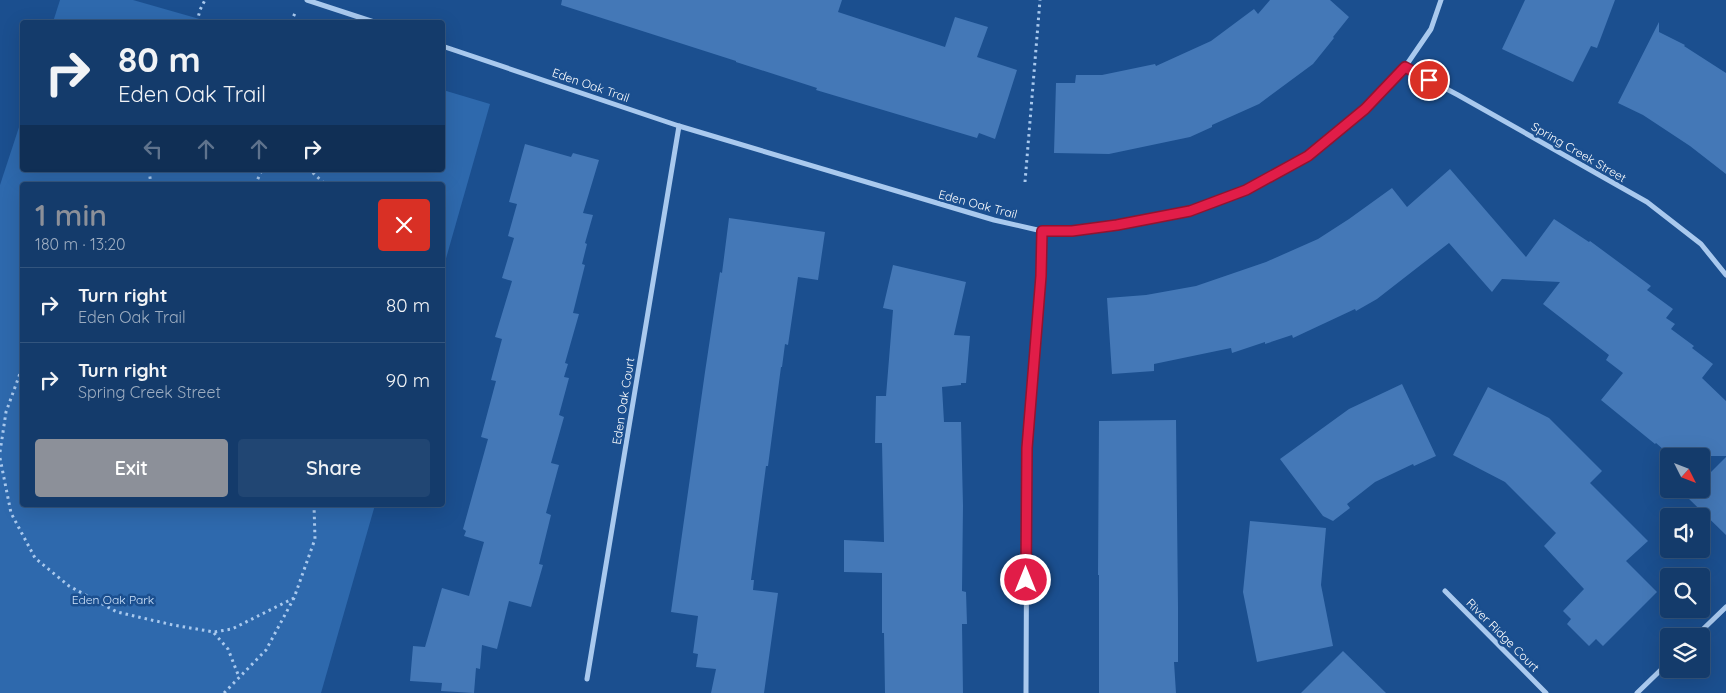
<!DOCTYPE html>
<html lang="en">
<head>
<meta charset="utf-8">
<style>
	:root { --surface:#143b6b; --page:#214673; --text:#f1f3f6; --muted:#9dadc1; --line:#33557e; --accent:#8c9099 }
	body { margin:0; font-family:Quicksand,sans-serif; background:var(--page); color:var(--text); height:100vh; display:flex; flex-direction:column; font-size:19px; white-space:nowrap }
	* { box-sizing:border-box; margin:0 }
	p { font-size:16px; color:var(--muted) }
	.icon { flex:none; width:28px; height:28px; fill:none; stroke:currentColor; stroke-width:2; stroke-linecap:round; stroke-linejoin:round }
	.map { position:relative; flex:1; overflow:hidden }
	.drawer { position:absolute; left:20px; top:182px; width:425px; height:325px; display:flex; flex-direction:column; background:var(--surface); border-radius:5px; box-shadow:0 5px 20px #0002,0 0 0 1px var(--line) }
	.drawer>* { flex:none }
	.hud { position:absolute; left:20px; top:20px; width:425px; height:152px; border-radius:5px; box-shadow:0 5px 20px #0002,0 0 0 1px var(--line); background:#143b6b; color:var(--text); overflow:hidden }
	.needle { width:32px; rotate:132deg }
	.buttons { position:absolute; left:1660px; top:448px; display:grid; gap:10px }
	.buttons a { display:grid; place-items:center; width:50px; height:50px; border-radius:5px; background:var(--surface); box-shadow:0 5px 20px #0002,0 0 0 1px var(--line); font-size:25px }
	.pin { position:absolute; display:grid; place-items:center; width:42px; height:42px; color:#fff; margin:-21px; border:2px solid #fff; border-radius:50%; box-shadow:0 1px 5px #0007 }
	.me { position:absolute; width:55px; margin:-28px; rotate:0deg; stroke-linejoin:round; filter:drop-shadow(0 0 4px #0008) }
	.turn { display:flex; align-items:center; gap:18px; height:105px; padding:0 15px; font-size:22px }
	.turn .icon { width:65px; height:65px; stroke-width:2.5 }
	.turn b { display:block; font-size:35px; line-height:42px }
	.lanes { display:flex; align-items:center; height:48px; padding:0 15px; background:#0003; justify-content:center; gap:25px; direction:ltr }
	.lanes .off { opacity:.35 }
	.round { display:grid; place-items:center; flex:none; width:52px; height:52px; border-radius:5px; background:var(--page) }
	.overview { display:flex; align-items:center; justify-content:space-between; height:85px; padding:0 15px }
	h1 { font-size:30px; font-weight:600; line-height:38px; color:var(--accent) }
	.cta { display:flex; gap:10px; margin-top:auto; padding:10px 15px }
	.cta a { flex:1; height:58px; border-radius:5px; background:var(--accent); color:#fff; font-size:20px; font-weight:600; line-height:58px; text-align:center }
	.cta a+a { background:var(--page); color:var(--text) }
	ul { padding:0; list-style:none }
	li { display:flex; align-items:center; gap:15px; height:75px; padding:0 15px; border-top:1px solid var(--line) }
	li div { flex:1 }
	li b { display:block; font-size:19px }
	li em { font-style:normal }
	.map>svg:first-child { display:block }
	.green { fill:#2e69ad }
	.building { fill:#4478b7 }
	.lines { fill:none; stroke-linecap:round; stroke-linejoin:round }
	.path { stroke:#a9c9ee; stroke-width:3; stroke-dasharray:2.5 4; stroke-linecap:butt }
	.street { stroke:#a9c9ee; stroke-width:5 }
	.route-casing { stroke:#92132f; stroke-width:12 }
	.route { stroke:#e11d48; stroke-width:9 }
	.labels { text-anchor:middle; dominant-baseline:central; stroke-width:5; stroke-linejoin:round; paint-order:stroke }
	.street-label { font-size:12px; fill:#fff; stroke:#1b4f8f }
	.park-label { font-size:12px; fill:#cfe3fa; stroke:#1b4f8f }
</style>
</head>
<body>
<div class="map">
<svg width="1726" height="693" viewBox="0 0 1726 693">
	<rect width="100%" height="100%" fill="#1b4f8f"/>
	<g class="green">
		<polygon points="60,0 133,0 210,22 53,22"/>
		<polygon points="443,90 490,104 443,269 442,185 22,185 22,505 375,505 321,693 0,693 0,185 22,118 22,170 442,170"/>
	</g>
	<g class="building">
		<polygon points="562,0 842,0 838,12 945,47 955,17 988,27 977,57 1017,70 995,139 979,133 977,138 816,90 817,88 736,62 736,61 561,5"/>
		<polygon points="1270,0 1330,0 1349,17 1333,37 1334,38 1313,64 1259,104 1212,125 1212,127 1190,137 1109,154 1054,153 1056,83 1075,83 1076,75 1102,75 1155,64 1156,66 1211,41 1254,9 1258,14"/>
		<polygon points="1525,0 1615,0 1597,48 1591,46 1573,82 1502,49"/>
		<polygon points="1659,22 1659,32 1685,45 1684,46 1726,73 1726,174 1690,146 1643,115 1618,103"/>
		<polygon points="525,144 571,157 573,153 599,160 583,213 593,215 585,243 587,244 582,264 585,265 573,313 579,314 565,363 568,364 564,377 569,378 559,415 564,417 551,463 559,465 546,513 551,515 539,564 543,565 531,607 509,601 497,649 482,645 480,669 476,668 474,693 441,691 442,683 410,681 413,646 425,647 442,588 469,596 484,542 464,536 466,531 463,529 488,439 481,437 496,381 491,380 502,339 495,337 512,281 502,278 514,238 508,236 517,204 509,202"/>
		<polygon points="1450,169 1526,257 1554,219 1589,242 1590,241 1651,286 1647,290 1673,309 1666,318 1675,324 1671,329 1694,346 1692,348 1713,364 1702,378 1726,401 1726,456 1671,456 1656,443 1655,444 1601,400 1623,373 1606,360 1609,355 1543,304 1560,282 1502,279 1492,292 1449,243 1377,299 1356,311 1355,309 1293,338 1292,335 1265,344 1265,342 1232,353 1231,348 1154,364 1154,371 1112,374 1107,298 1146,295 1196,286 1266,262 1318,239 1349,219 1392,188 1407,207"/>
		<polygon points="729,218 825,232 818,280 798,277 788,345 785,344 782,367 781,367 768,466 766,466 751,580 754,580 753,590 778,593 764,693 711,693 716,669 696,667 698,654 693,653 698,616 671,612 705,372 720,272 722,273"/>
		<polygon points="893,265 966,282 954,335 970,336 966,383 961,383 961,385 942,387 944,422 961,422 963,506 962,591 966,592 967,624 962,624 963,693 885,693 884,633 882,633 882,573 844,572 844,540 884,542 882,443 875,443 876,396 886,396 893,310 883,308"/>
		<polygon points="1402,384 1436,456 1414,466 1413,464 1375,482 1347,504 1350,508 1333,521 1323,516 1280,459 1349,409"/>
		<polygon points="1488,387 1549,418 1602,471 1590,483 1648,541 1626,561 1657,592 1603,646 1596,639 1589,646 1567,624 1571,619 1563,611 1584,589 1544,546 1556,533 1505,482 1453,455"/>
		<polygon points="1176,420 1178,607 1178,662 1174,662 1176,693 1099,693 1099,575 1098,575 1099,421"/>
		<polygon points="1726,457 1726,535 1687,497 1695,489 1701,489 1701,482"/>
		<polygon points="1250,521 1326,528 1321,585 1333,646 1257,662 1243,592"/>
		<polygon points="1343,651 1386,693 1301,693"/>
	</g>
	<g class="lines">
		<g class="path">
			<polyline points="197,22 200,10 205,0"/>
			<polyline points="291,22 295,13"/>
			<polyline points="149,170 151,185"/>
			<polyline points="307,170 311,171 326,185"/>
			<polyline points="1025,182 1040,0"/>
			<polyline points="255,185 262,170"/>
			<polyline points="0,452 6,412 22,368"/>
			<polyline points="0,458 11,513 35,558 69,586 117,612 173,625 214,632 232,629 294,598"/>
			<polyline points="214,633 228,649 239,677"/>
			<polyline points="224,693 266,650 294,598 315,539 314,505"/>
		</g>
		<g class="street">
			<polyline points="307,0 374,22"/>
			<polyline points="442,46 679,126 994,220 1042,231 1072,231 1117,225 1190,211 1246,190 1308,156 1365,109 1405,67 1431,29 1441,0"/>
			<polyline points="1405,67 1458,95 1647,202 1701,244 1726,275"/>
			<polyline points="1445,591 1546,693"/>
			<polyline points="1696,636 1726,607"/>
			<polyline points="587,679 679,126"/>
			<polyline points="1026,693 1027,448 1041,275 1042,231"/>
			<polyline points="1637,693 1669,662"/>
		</g>
	</g>
	<g class="lines">
		<defs>
			<polyline id="route" points="1026,580 1027,448 1041,276 1042,231 1072,231 1117,225 1190,211 1246,190 1308,156 1365,109 1405,67 1429,80"/>
		</defs>
		<use href="#route" class="route-casing"/>
		<use href="#route" class="route"/>
	</g>
	<g class="labels">
		<g class="street-label">
			<text transform="translate(591 85) rotate(19)">Eden Oak Trail</text>
			<text transform="translate(1579 152) rotate(30)">Spring Creek Street</text>
			<text transform="translate(978 204) rotate(15)">Eden Oak Trail</text>
			<text transform="translate(623 401) rotate(-81)">Eden Oak Court</text>
			<text transform="translate(1503 635) rotate(45)">River Ridge Court</text>
		</g>
		<g class="park-label">
			<text x="113" y="599">Eden Oak Park</text>
		</g>
	</g>
</svg>
<div class="buttons">
<a><svg class="needle" viewBox="-14 -14 28 28"><path d="M0-13l5 13h-10z" fill="#e53935"/><path d="M0 13l5-13h-10z" fill="#9dadc1"/></svg></a>
<a><svg class="icon" aria-label="sound" viewBox="0 0 24 24"><path d="M4 9h4l5-4v14l-5-4H4zM17 9q2 3 0 6"/></svg></a>
<a><svg class="icon" aria-label="search" viewBox="0 0 24 24"><circle cx="10" cy="10" r="6"/><path d="M15 15l6 6"/></svg></a>
<a><svg class="icon" aria-label="layers" viewBox="0 0 24 24"><path d="M12 4l9 5-9 5-9-5zM3 14l9 5 9-5"/></svg></a>
</div>
<div class="pin" style="left:1429px;top:80px;background:#d93025"><svg class="icon" aria-label="arrive" viewBox="0 0 24 24"><path d="M6 21V4h12l-3 4 3 4H6"/></svg></div>
<svg class="me" style="left:1026px;top:580px" viewBox="-20 -20 40 40"><circle r="17" fill="#e11d48" stroke="#fff" stroke-width="3"/><path d="M0-11L8 9 0 5-8 9z" fill="#fff"/></svg>
<div class="hud">
<div class="turn"><svg class="icon" aria-label="right" viewBox="0 0 24 24"><path d="M7 20v-9h11M14 6l5 5-5 5"/></svg><div><b>80 m</b>Eden Oak Trail</div></div>
<div class="lanes"><svg class="icon off" aria-label="left" viewBox="0 0 24 24"><path d="M17 20v-9H6M10 6l-5 5 5 5"/></svg><svg class="icon off" aria-label="ahead" viewBox="0 0 24 24"><path d="M12 20V5M6 11l6-6 6 6"/></svg><svg class="icon off" aria-label="ahead" viewBox="0 0 24 24"><path d="M12 20V5M6 11l6-6 6 6"/></svg><svg class="icon" aria-label="right" viewBox="0 0 24 24"><path d="M7 20v-9h11M14 6l5 5-5 5"/></svg></div>
</div>
<section class="drawer">
<div class="overview"><div><h1>1 min</h1><p>180 m · 13:20</p></div><a class="round" style="background:#d93025;color:#fff"><svg class="icon" aria-label="close" viewBox="0 0 24 24"><path d="M6 6l12 12M18 6L6 18"/></svg></a></div>
<ul>
<li><svg class="icon" aria-label="right" viewBox="0 0 24 24"><path d="M7 20v-9h11M14 6l5 5-5 5"/></svg><div><b>Turn right</b><p>Eden Oak Trail</p></div><em>80 m</em></li>
<li><svg class="icon" aria-label="right" viewBox="0 0 24 24"><path d="M7 20v-9h11M14 6l5 5-5 5"/></svg><div><b>Turn right</b><p>Spring Creek Street</p></div><em>90 m</em></li>
</ul>
<div class="cta"><a>Exit</a><a>Share</a></div>
</section>
</div>
</body>
</html>
